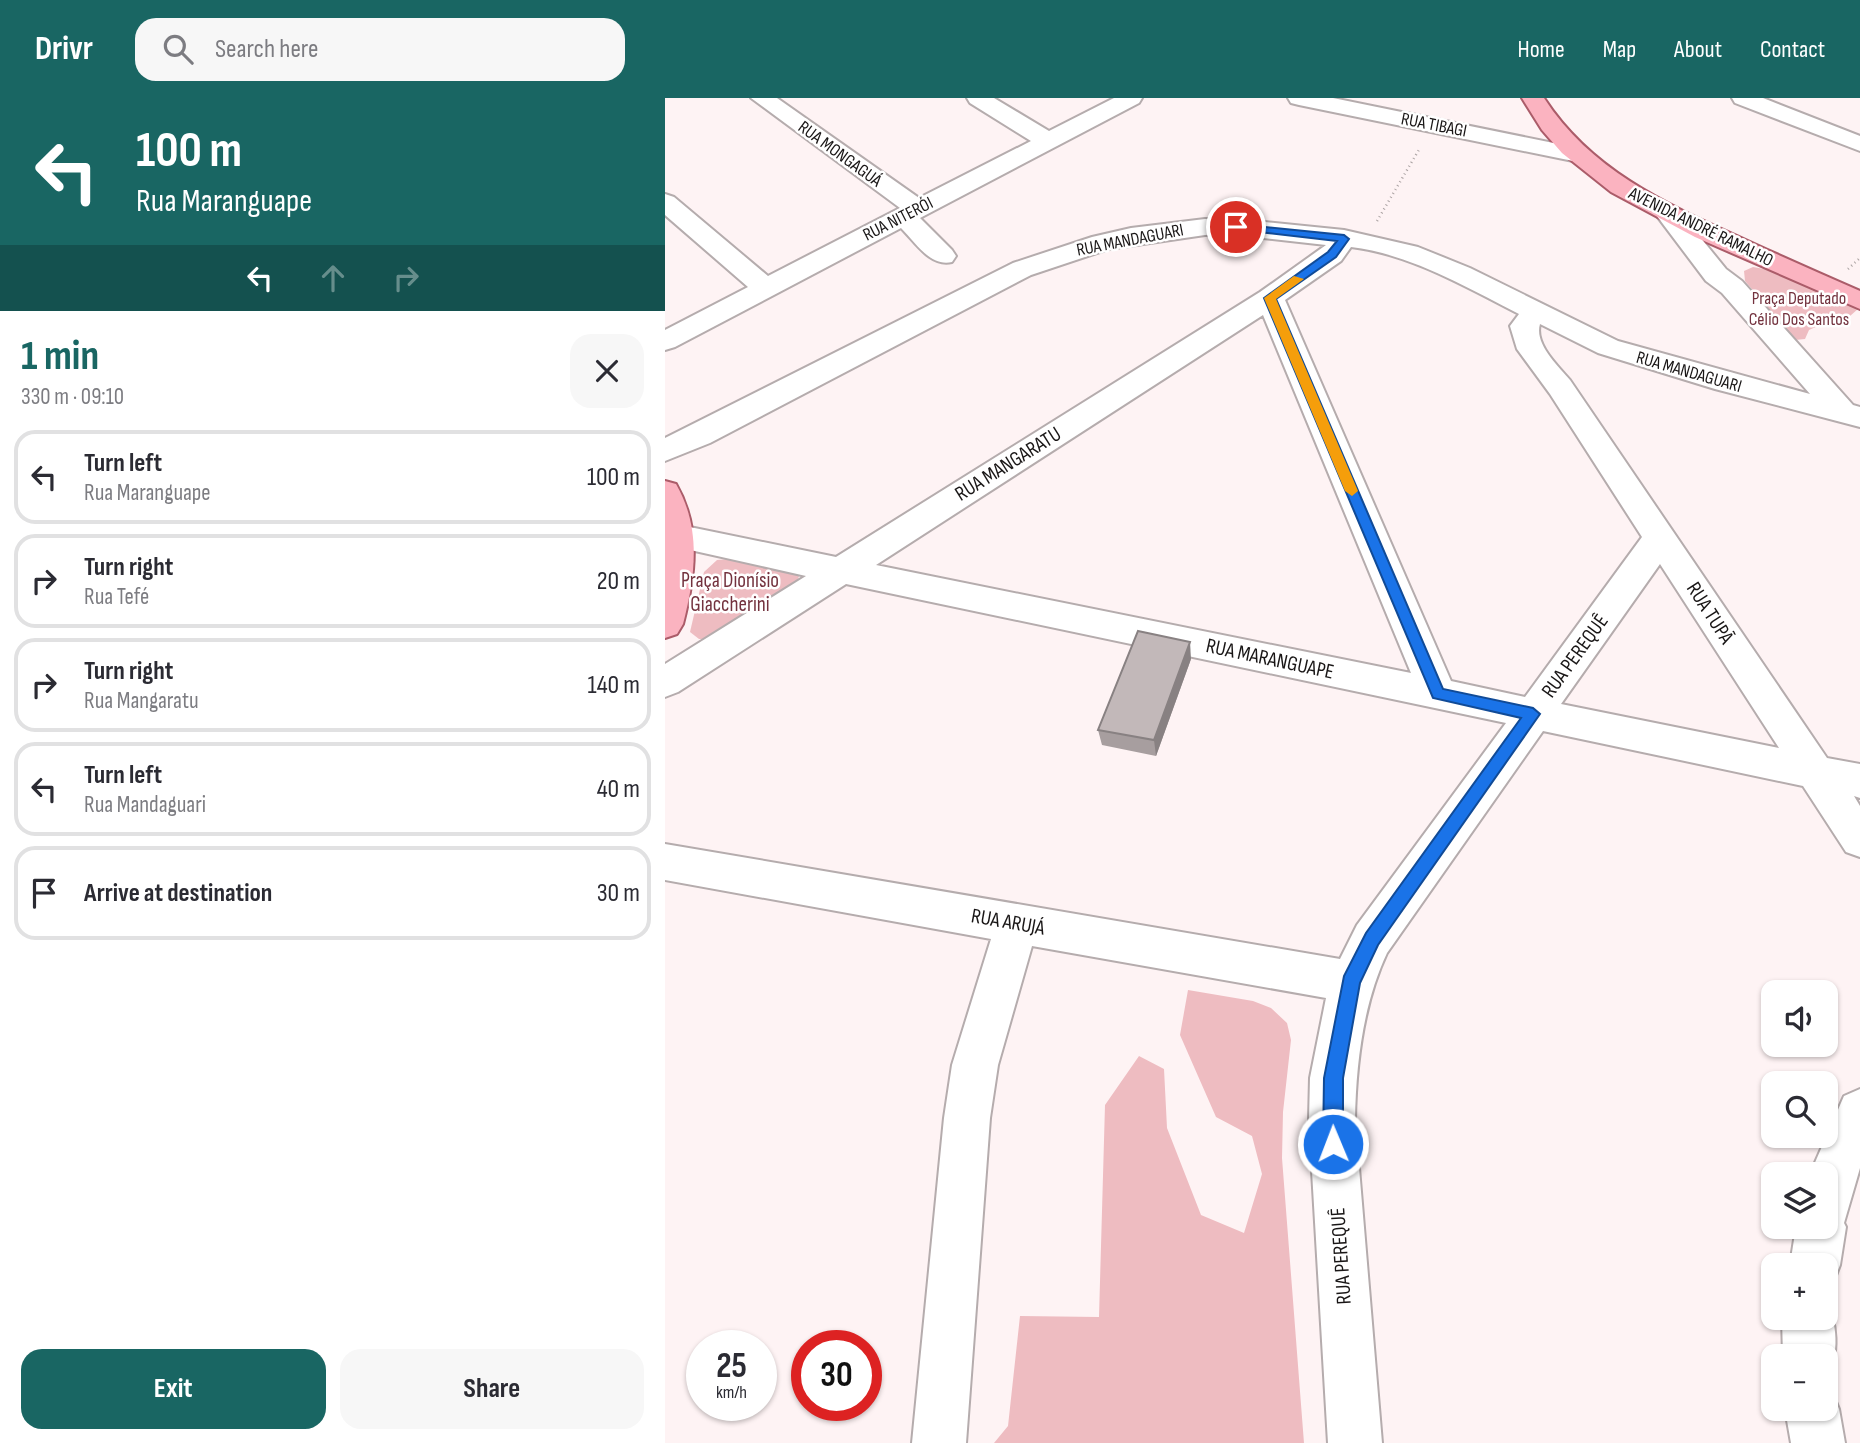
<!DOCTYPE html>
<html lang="en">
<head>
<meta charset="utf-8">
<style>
	:root { --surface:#fff; --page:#f7f7f7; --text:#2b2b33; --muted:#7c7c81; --line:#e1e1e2; --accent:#196663 }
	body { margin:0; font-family:"Sofia Sans Condensed",sans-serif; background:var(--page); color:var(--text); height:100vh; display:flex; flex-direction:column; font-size:26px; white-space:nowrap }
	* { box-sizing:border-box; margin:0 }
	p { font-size:23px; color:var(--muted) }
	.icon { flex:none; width:38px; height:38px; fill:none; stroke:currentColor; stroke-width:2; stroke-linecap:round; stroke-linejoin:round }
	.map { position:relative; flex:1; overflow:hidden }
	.panel { display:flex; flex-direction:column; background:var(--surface); width:665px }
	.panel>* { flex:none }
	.banner { background:#196663; color:#fff; overflow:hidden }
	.tools { position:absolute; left:1096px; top:882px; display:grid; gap:14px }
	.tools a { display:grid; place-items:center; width:77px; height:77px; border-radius:14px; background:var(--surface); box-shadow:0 2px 5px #0004; font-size:35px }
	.speed { position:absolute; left:21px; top:1232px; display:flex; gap:14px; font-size:35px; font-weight:700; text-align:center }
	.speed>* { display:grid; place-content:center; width:91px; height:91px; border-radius:50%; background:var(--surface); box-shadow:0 2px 5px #0004; line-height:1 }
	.speed small { font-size:18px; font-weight:400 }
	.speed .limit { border:10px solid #d22; background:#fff; color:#111 }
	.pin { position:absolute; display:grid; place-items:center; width:60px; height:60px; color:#fff; margin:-30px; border:4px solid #fff; border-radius:50%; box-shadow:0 2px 7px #0007 }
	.me { position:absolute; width:77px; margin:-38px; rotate:359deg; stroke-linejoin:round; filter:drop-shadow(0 0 5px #0008) }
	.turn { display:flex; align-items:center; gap:24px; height:147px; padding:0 21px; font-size:32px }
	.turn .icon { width:91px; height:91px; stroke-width:2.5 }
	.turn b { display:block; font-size:49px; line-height:60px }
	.lanes { display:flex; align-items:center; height:66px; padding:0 21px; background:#0003; justify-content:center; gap:35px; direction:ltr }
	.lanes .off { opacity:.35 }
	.round { display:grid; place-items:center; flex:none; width:74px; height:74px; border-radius:21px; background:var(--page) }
	.headline { display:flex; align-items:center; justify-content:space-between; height:119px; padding:0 21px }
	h1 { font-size:42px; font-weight:700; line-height:52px; color:var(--accent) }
	.cta { display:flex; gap:14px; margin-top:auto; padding:14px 21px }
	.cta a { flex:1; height:80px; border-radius:21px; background:var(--accent); color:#fff; font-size:28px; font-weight:700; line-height:80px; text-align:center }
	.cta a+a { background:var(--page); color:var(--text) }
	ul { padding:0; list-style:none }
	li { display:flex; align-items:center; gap:21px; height:94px; margin:0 14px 10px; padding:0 7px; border:4px solid var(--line); border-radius:21px }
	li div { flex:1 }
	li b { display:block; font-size:26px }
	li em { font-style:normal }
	header { display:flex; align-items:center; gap:42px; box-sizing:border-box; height:98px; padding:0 35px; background:var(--accent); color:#fff }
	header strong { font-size:33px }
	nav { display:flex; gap:38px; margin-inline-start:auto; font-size:24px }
	.search { width:490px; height:63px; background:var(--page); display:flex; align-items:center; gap:18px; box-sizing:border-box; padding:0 24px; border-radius:21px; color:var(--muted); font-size:26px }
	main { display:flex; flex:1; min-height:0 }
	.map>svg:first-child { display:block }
	.green { fill:#eebcc1 }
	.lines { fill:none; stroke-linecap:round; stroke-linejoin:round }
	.minor-casing { stroke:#b5acad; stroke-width:4 }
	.major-casing { stroke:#ab5c69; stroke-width:4 }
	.path { stroke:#aba3a3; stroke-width:2.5; stroke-dasharray:1 3.5; stroke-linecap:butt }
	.minor { fill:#fff; fill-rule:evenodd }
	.major { fill:#fbb3c0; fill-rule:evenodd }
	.wall { fill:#a79e9f }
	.shaded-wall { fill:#888182 }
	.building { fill:#c2b8b9; stroke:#888182; stroke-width:2 }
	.route { fill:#1a73e8; stroke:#114b97; stroke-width:2 }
	.slow { fill:#f59e0b }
	.labels { text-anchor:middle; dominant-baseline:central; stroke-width:5; stroke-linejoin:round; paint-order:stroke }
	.far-street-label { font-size:18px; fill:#191616; stroke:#fff }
	.far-park-label { font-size:18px; fill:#73323e; stroke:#fff }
	.street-label { font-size:21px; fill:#191616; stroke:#fff }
	.park-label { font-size:21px; fill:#73323e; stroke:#fff }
</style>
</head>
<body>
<header>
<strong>Drivr</strong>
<div class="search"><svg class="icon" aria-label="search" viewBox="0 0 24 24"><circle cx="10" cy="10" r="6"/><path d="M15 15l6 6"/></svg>Search here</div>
<nav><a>Home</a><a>Map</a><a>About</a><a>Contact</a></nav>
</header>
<main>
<section class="panel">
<div class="banner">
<div class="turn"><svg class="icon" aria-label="left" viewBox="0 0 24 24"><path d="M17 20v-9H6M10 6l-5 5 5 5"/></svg><div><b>100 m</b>Rua Maranguape</div></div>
<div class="lanes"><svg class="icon" aria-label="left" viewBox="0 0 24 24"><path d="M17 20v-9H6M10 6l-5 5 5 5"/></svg><svg class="icon off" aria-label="ahead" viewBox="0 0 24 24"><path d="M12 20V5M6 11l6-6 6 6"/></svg><svg class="icon off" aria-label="right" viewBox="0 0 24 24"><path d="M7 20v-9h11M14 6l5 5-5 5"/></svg></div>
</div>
<div class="headline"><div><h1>1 min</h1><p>330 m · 09:10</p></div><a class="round"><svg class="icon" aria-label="close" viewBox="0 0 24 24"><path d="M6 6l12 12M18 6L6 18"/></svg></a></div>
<ul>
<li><svg class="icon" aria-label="left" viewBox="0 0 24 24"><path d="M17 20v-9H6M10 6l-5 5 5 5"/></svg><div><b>Turn left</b><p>Rua Maranguape</p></div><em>100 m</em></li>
<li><svg class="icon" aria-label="right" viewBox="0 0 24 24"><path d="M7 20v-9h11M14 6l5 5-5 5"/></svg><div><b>Turn right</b><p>Rua Tefé</p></div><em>20 m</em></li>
<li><svg class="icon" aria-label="right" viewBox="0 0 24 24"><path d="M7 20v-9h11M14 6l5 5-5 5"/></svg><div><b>Turn right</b><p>Rua Mangaratu</p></div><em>140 m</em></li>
<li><svg class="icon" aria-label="left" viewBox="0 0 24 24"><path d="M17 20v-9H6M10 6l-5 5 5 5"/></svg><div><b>Turn left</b><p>Rua Mandaguari</p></div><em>40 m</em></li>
<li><svg class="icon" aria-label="arrive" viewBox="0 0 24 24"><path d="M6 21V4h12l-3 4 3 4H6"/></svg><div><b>Arrive at destination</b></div><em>30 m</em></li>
</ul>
<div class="cta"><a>Exit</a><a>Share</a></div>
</section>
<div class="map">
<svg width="1195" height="1345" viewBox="0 0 1195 1345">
	<rect width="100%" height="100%" fill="#fef3f4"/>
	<g class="green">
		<polygon points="1088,169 1105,172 1193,211 1185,218 1175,218 1144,232 1140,241 1130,242 1080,183 1079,173"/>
		<polygon points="63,461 123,472 131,474 134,478 132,485 42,541 34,541 25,534 39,474 52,462"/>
		<polygon points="523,892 588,903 606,910 622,925 626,942 618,1014 617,1060 639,1345 329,1345 343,1328 355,1218 434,1219 440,1007 474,958 499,971 502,1030 536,1117 579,1135 597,1076 587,1038 551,1019 515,937"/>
	</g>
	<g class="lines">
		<defs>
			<g id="minor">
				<path d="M86 0H112L254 100 366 43 305 5 302 0H329L384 33 449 0H477L474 5 255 120 287 152 291 158 287 164C265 169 251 145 236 130L10 249 0 252V232L83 189 0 117V96L9 99 103 178 235 110Z"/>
				<polygon points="623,0 668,0 913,50 922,52 925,57 922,62 913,64 634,7 626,5"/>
				<polygon points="1067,0 1098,0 1195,38 1195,53 1070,5"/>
				<path d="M1004 109 1013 112 1061 171 1077 183 1188 307 1195 309V329L1050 291 933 255 875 226C869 246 893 268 905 282L1162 660 1195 666V700L1189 698 1195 708V759L1181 754 1138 688 878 633 722 855C698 906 691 965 690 1022L717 1345H663L644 1022 645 980 661 900 367 848 333 967 325 1020 301 1345H247L279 1020 287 967 326 841 0 782V746L675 861 692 827 841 625 181 486 13 594 0 599V566L141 478 3 447 0 436 3 431 15 427 171 459 595 194 661 147 571 137H540L444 151 366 177 45 345 0 363V340L348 165 427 139 466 130 540 121H571L679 132 753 149 805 170 953 243 1145 296 1057 195 1041 183 995 122 991 117 995 112ZM686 149C745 156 801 189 854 216L845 228 852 251 885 296 977 439 860 599 786 583 620 202 676 163ZM598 217 746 575 211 467ZM995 466 1114 650 896 606Z"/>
				<polygon points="1195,991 1195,1070 1179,1125 1181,1129 1175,1167 1168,1185 1160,1188 1160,1167 1125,1167 1131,1129 1160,1129 1160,1076 1145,1076 1179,998"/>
				<path d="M1160 1201C1172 1222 1176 1259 1160 1277V1258H1118L1117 1220H1160Z"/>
				<polygon points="1160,1290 1166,1292 1174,1311 1180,1345 1126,1345 1120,1311 1160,1311"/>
			</g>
			<g id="major">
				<path d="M857 0H879C925 71 998 105 1072 138 1113 157 1154 175 1195 193V211L1030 139 946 94 897 55 877 32Z"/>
				<path d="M0 383 11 386C37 431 30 479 18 526L12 536 0 540Z"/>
			</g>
		</defs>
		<use href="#minor" class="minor-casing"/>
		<use href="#major" class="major-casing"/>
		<g class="path">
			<polyline points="712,123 755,50"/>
			<polyline points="1183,171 1195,160"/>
		</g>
		<use href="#minor" class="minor"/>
		<use href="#major" class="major"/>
	</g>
	<polygon class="wall" points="526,561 491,658 437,647 433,632"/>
	<polygon class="shaded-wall" points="525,544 526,561 491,658 489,642"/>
	<polygon class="building" points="473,533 525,544 489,642 433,632"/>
	<polygon class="route" points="571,126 679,137 684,141 671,159 611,201 778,591 868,610 875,616 713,847 695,885 678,980 678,1046 675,1053 668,1056 661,1053 658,1046 659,980 679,878 701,835 856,620 768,600 599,200 663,154 672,143 567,131 567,127"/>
	<polygon class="slow" points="629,178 639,181 611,201 693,393 687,398 680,393 599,200"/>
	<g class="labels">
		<g class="far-street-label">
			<text transform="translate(769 27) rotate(11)">RUA TIBAGI</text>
			<text transform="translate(175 56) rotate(36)">RUA MONGAGUÁ</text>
			<text transform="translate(233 121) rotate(-27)">RUA NITERÓI</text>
			<text transform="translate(1036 129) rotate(26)">AVENIDA ANDRÉ RAMALHO</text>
			<text transform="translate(465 142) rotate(-11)">RUA MANDAGUARI</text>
			<text transform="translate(1024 274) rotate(16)">RUA MANDAGUARI</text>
		</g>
		<g class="far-park-label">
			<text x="1134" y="200">Praça Deputado<tspan x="1134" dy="21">Célio Dos Santos</tspan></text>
		</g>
		<g class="street-label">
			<text transform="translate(343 366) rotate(-32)">RUA MANGARATU</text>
			<text transform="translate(1045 515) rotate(57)">RUA TUPÃ</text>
			<text transform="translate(910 558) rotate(-54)">RUA PEREQUÊ</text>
			<text transform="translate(605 561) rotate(12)">RUA MARANGUAPE</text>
			<text transform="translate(343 824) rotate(10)">RUA ARUJÁ</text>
			<text transform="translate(676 1158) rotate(-94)">RUA PEREQUÊ</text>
		</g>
		<g class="park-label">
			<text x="65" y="482">Praça Dionísio<tspan x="65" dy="24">Giaccherini</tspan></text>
		</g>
	</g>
</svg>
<div class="tools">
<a><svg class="icon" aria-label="sound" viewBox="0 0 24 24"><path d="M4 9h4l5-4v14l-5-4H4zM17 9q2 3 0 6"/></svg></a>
<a><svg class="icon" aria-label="search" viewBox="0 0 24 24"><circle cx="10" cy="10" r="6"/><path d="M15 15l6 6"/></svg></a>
<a><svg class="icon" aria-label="layers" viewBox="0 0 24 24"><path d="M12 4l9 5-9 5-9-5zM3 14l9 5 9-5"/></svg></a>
<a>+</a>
<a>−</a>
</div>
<div class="speed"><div>25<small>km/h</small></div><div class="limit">30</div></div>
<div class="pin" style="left:571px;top:129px;background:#d93025"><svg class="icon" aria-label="arrive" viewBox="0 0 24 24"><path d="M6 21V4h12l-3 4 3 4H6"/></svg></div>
<svg class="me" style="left:668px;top:1046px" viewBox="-20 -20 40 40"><circle r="17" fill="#1a73e8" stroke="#fff" stroke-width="3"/><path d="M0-11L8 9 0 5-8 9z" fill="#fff"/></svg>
</div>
</main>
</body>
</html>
